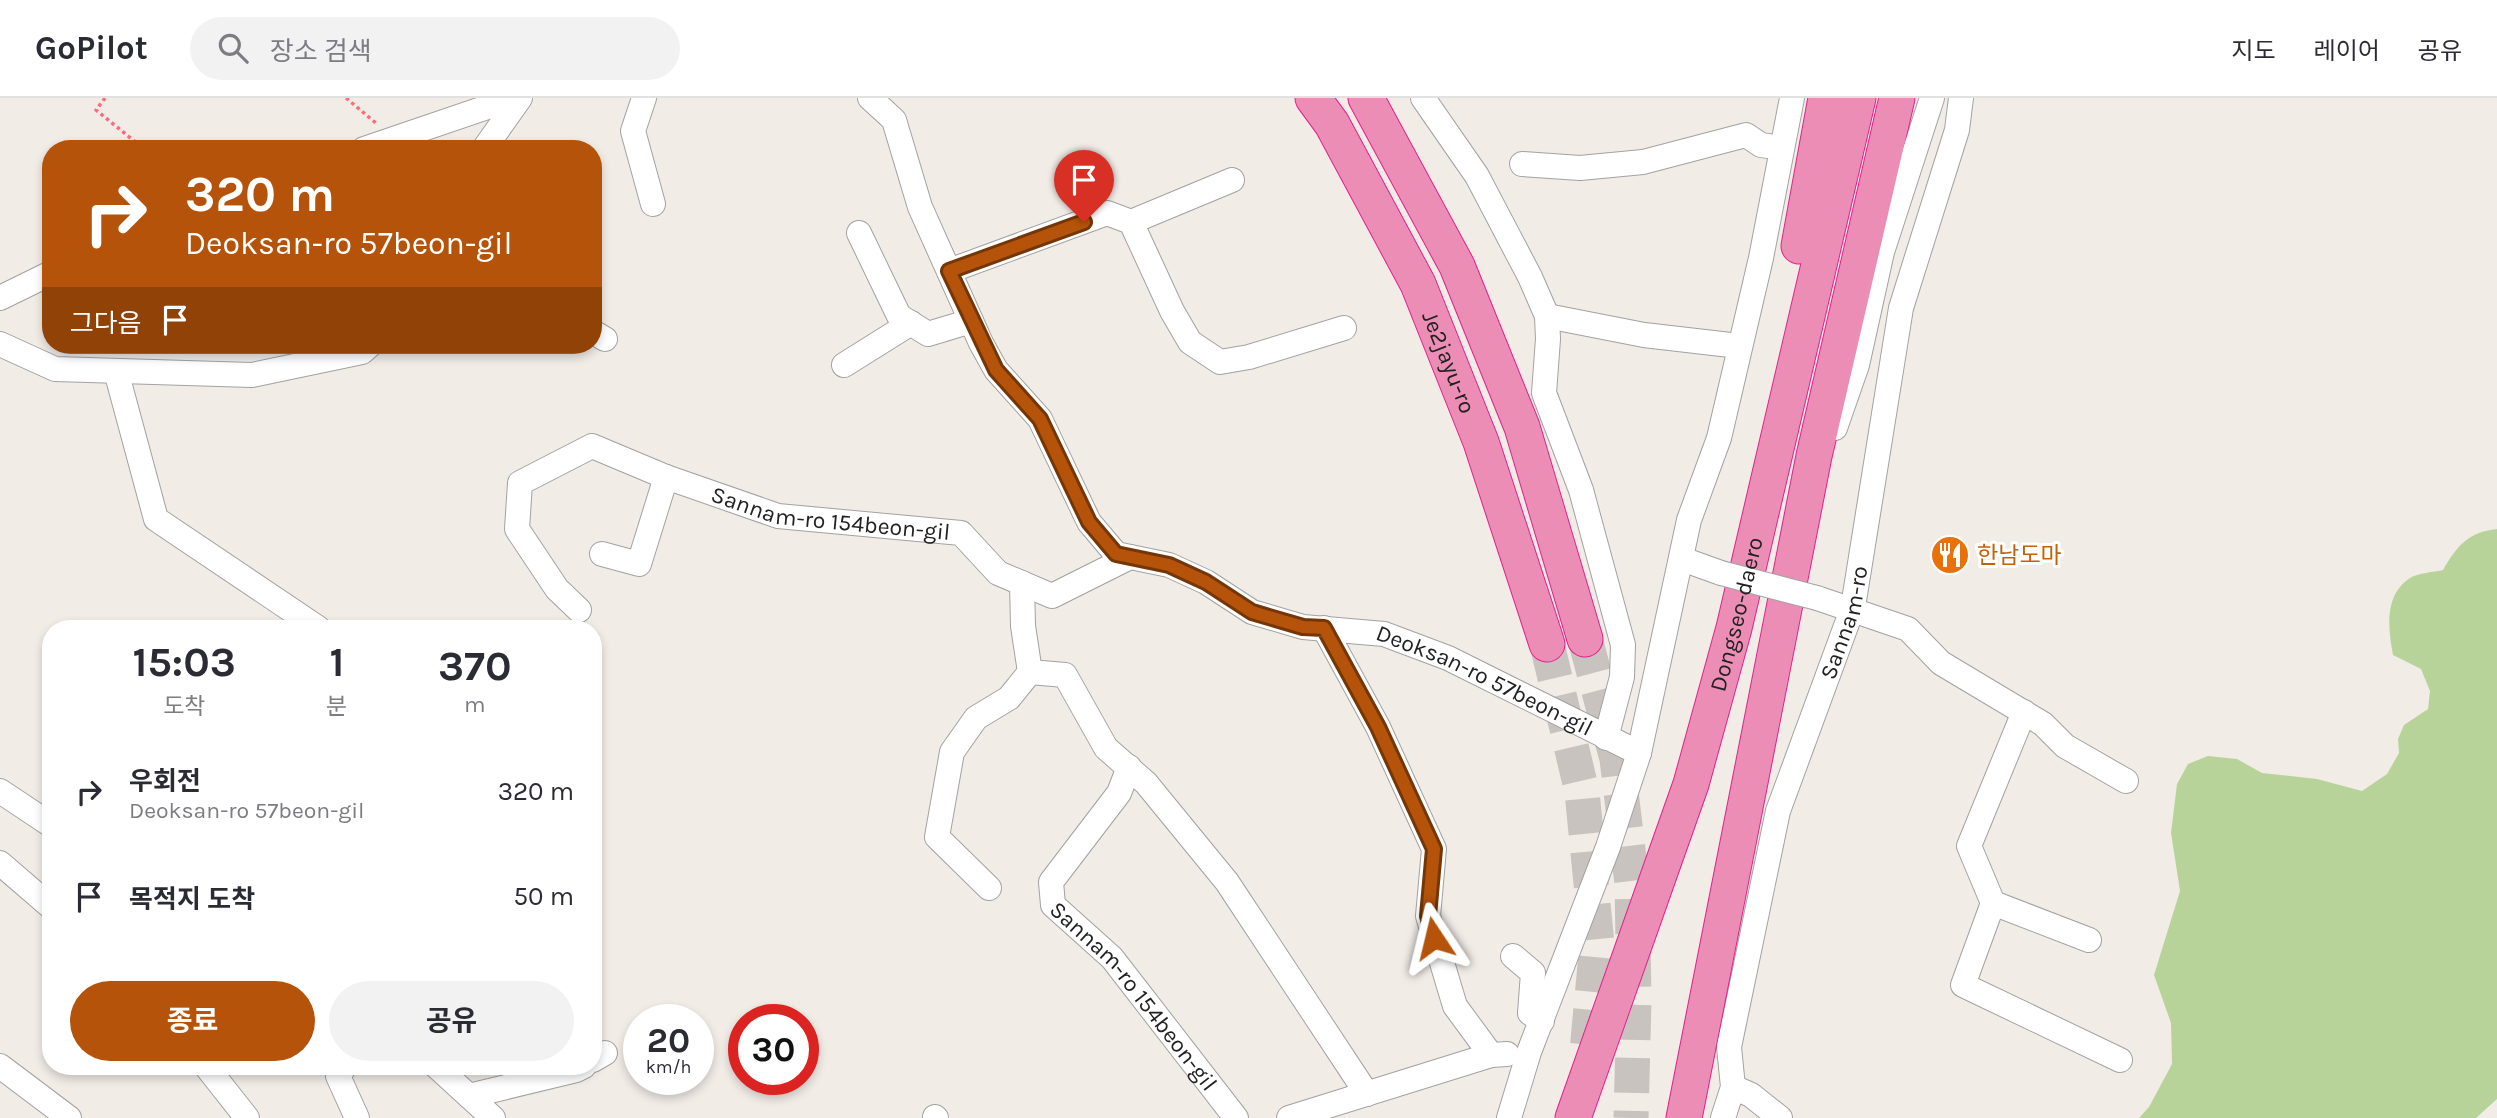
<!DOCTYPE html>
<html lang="ko">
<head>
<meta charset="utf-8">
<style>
	:root { --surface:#fff; --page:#f2f2f3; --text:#2b2b33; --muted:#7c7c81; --line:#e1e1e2; --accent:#b45309 }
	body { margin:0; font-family:Karla,"Noto Sans KR",sans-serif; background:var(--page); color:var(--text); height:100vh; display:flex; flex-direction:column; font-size:26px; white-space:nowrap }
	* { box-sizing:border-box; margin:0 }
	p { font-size:23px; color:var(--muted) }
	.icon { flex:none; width:38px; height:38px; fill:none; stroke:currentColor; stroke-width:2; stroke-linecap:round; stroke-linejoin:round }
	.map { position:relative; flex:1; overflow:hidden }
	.side { position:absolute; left:42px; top:522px; width:560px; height:455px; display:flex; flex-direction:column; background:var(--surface); border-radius:28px; box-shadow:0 4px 10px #0003 }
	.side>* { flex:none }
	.hud { position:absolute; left:42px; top:42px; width:560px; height:214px; border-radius:28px; box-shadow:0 4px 10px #0003; background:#b45309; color:#fff; overflow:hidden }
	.speed { position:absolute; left:623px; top:906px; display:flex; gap:14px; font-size:35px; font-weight:700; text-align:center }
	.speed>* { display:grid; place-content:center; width:91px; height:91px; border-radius:50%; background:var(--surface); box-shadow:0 4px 10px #0003; line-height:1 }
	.speed small { font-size:18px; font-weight:400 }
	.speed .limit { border:10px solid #d22; background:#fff; color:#111 }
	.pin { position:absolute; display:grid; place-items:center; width:60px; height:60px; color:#fff; margin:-72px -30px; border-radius:50% 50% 50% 0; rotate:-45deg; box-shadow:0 0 7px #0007 }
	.pin .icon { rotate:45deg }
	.me { position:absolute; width:77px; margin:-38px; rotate:350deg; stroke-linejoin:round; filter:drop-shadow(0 0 5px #0008) }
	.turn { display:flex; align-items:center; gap:24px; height:147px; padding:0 28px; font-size:32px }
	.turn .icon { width:91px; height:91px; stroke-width:2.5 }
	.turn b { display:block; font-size:49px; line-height:60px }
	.then { display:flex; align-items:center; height:66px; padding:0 28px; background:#0003; gap:14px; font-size:26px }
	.eta { display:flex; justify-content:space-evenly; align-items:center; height:119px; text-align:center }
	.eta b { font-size:42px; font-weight:700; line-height:49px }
	.button { display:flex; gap:14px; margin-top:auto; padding:14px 28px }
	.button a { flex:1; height:80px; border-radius:42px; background:var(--accent); color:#fff; font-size:28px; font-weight:700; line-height:80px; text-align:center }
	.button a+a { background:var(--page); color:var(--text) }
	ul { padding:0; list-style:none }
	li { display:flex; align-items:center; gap:21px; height:105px; padding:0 28px }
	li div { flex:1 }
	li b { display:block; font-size:26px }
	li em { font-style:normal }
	header { display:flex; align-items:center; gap:42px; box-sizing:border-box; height:98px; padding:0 35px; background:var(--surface); border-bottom:2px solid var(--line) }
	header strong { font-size:33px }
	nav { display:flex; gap:38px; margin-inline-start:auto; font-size:24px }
	.search { width:490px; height:63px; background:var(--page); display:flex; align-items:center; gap:18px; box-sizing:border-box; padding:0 24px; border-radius:38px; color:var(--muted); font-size:26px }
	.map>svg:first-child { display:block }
	.forest { fill:#b8d39a }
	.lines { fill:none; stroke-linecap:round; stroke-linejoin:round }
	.highway-tunnel { stroke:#c8c3bf; stroke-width:35; stroke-dasharray:35 18; stroke-linecap:butt }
	.minor-casing { stroke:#a2a2a2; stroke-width:26 }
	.highway-casing { stroke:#e3218f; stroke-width:37 }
	.path { stroke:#ff6b7d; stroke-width:3.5; stroke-dasharray:3.5 3.5; stroke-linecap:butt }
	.minor { stroke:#fff; stroke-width:24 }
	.highway { stroke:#eb8db4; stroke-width:35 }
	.minor-bridge-casing { stroke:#a2a2a2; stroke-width:26; stroke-linecap:butt }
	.minor-bridge { stroke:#fff; stroke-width:24 }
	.route-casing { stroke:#753606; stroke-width:18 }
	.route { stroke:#b45309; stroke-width:12 }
	.labels { text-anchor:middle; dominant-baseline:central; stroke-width:6; stroke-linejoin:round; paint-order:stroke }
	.street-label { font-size:23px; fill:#212121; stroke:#fff }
	.food-label { font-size:23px; fill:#c56008; stroke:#fff; text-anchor:start }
</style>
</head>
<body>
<header>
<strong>GoPilot</strong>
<div class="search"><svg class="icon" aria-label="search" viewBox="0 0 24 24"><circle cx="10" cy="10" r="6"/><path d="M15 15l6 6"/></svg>장소 검색</div>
<nav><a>지도</a><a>레이어</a><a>공유</a></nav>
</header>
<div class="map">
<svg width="2497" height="1020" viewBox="0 0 2497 1020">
	<rect width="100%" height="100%" fill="#f2ece7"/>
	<path class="forest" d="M2497 431V1001L2476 1020H2139L2149 1009 2172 966 2171 925 2154 877 2180 793 2171 735 2177 686 2188 666 2208 658 2237 661 2262 675 2317 681 2362 693 2387 676 2399 655 2398 641 2404 627 2428 611 2430 593 2421 571 2393 557C2388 530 2384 497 2410 480 2418 475 2434 474 2443 472 2457 448 2468 434 2497 431Z"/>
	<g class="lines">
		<g class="highway-tunnel">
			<polyline points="1585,541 1617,661 1632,785 1634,902 1631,1020"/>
			<polyline points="1547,546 1582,694 1597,846 1586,964"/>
		</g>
		<defs>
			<g id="minor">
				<polyline points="644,0 633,33 653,106"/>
				<path id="s1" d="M870 0 894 22 920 109 981 245 996 272 1040 321 1089 424 1116 456 1169 467 1206 484 1252 514 1303 529 1384 536 1448 560 1639 655"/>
				<polyline points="1423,0 1477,78 1530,179 1547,218 1548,241 1544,295 1581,392 1623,547 1622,579 1606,640"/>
				<polyline points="364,51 514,0"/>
				<polyline points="484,51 520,0"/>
				<polyline points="1522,66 1580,70 1643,64 1746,37 1761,47 1782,50"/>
				<polyline points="1131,124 1232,82"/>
				<polyline points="859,135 899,218 928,236 971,223"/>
				<polyline points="949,173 1107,115 1131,124 1172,213 1190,244 1220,264 1249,259 1344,230"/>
				<polyline points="0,200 51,175"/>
				<polyline points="1547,218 1644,237 1739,248"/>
				<polyline points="593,234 605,241"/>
				<polyline points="0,246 55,271 252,277 362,254 370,247"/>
				<polyline points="844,267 911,225"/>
				<polyline points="116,273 156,421 318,530"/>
				<polyline points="1835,330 1857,267 1882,154 1932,0"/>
				<polyline points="602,456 639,466 666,379"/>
				<polyline points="1682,461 1721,475"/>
				<polyline points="1022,485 1023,528 1030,574 1065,577 1106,650 1146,685 1227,784 1367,996"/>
				<polyline points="1817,500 1908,531 1941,565 2043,626 2065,648 2126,683"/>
				<path id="s2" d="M579 512 557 491 517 431 520 385 592 348 666 379 778 418 961 435 998 475 1052 498 1130 459"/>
				<polyline points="1324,530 1378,629 1434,751 1428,818 1455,908 1491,957"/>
				<polyline points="2024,614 1969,748 1993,805 2089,842"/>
				<path id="s3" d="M1129 669 1119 695 1051 784 1053 807 1112 860 1236 1020"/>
				<polyline points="0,693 51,727"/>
				<polyline points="0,765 51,809"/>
				<polyline points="989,790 937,739 952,654 976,620 1009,600 1030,574"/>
				<polyline points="1993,805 1963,887 2120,962"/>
				<polyline points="1513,858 1533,875 1530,915 1542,923"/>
				<polyline points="593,962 605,955"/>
				<polyline points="0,968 69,1020"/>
				<polyline points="206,968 247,1020"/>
				<polyline points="345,968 338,978 357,1020"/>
				<polyline points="436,968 493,1020"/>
				<polyline points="1733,989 1751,997 1780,1020"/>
				<polyline points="469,998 576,972 584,968"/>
				<polyline points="935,1019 936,1020"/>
				<polyline points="1289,1020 1491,957 1507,956"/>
				<polyline points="1509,1020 1529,954 1608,749 1639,655 1689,422 1719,340 1761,160 1792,0"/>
				<path id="s4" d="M1723 1020 1733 989 1729 949 1778 713 1853 509 1901 210 1957 32 1961 0"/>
			</g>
			<g id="highway">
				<path id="s5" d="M1313 0 1332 26 1418 186 1481 344 1547 546"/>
				<polyline points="1366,0 1457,168 1522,329 1585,541"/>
				<polyline points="1799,148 1826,0"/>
				<path id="s6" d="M1573 1020 1691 686 1734 530 1858 0"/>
				<polyline points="1684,1020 1814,358 1897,0"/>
			</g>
		</defs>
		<use href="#minor" class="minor-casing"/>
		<use href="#highway" class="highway-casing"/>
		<g class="path">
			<polyline points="105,0 96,12 144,51"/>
			<polyline points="346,0 377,26"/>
		</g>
		<use href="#minor" class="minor"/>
		<use href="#highway" class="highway"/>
		<defs>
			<polyline id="minor-bridge" points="1721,475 1817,500"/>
		</defs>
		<use href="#minor-bridge" class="minor-bridge-casing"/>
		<use href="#minor-bridge" class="minor-bridge"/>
	</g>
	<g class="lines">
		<defs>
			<polyline id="route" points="1084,124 949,173 996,272 1040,321 1089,424 1116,456 1169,467 1206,484 1252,514 1303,529 1324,530 1378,629 1434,751 1428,818 1434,840"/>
		</defs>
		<use href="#route" class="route-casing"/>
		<use href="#route" class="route"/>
	</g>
	<defs>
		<symbol id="restaurant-disc" viewBox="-11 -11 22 22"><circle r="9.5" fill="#e8710a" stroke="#fff"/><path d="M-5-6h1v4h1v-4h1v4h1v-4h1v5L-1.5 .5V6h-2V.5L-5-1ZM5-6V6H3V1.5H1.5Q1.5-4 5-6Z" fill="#fff"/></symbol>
	</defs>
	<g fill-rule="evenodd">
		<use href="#restaurant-disc" x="1928" y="435" width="44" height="44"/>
	</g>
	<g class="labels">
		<g class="street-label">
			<text stroke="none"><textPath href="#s5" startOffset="298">Je2jayu-ro</textPath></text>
			<text stroke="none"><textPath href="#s2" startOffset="480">Sannam-ro 154beon-gil</textPath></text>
			<text stroke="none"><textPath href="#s6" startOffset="530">Dongseo-daero</textPath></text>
			<text stroke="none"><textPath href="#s4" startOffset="514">Sannam-ro</textPath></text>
			<text stroke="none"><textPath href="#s1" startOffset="920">Deoksan-ro 57beon-gil</textPath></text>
			<text stroke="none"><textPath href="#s3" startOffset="285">Sannam-ro 154beon-gil</textPath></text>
		</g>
		<g class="food-label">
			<text x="1977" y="457">한남도마</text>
		</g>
	</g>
</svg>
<div class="speed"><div>20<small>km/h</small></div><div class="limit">30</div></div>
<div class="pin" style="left:1084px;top:124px;background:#d93025"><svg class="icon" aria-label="arrive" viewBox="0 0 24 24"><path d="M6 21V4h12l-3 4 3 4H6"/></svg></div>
<svg class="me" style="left:1434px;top:840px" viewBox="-20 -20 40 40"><path d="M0-17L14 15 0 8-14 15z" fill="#b45309" stroke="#fff" stroke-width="4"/></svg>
<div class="hud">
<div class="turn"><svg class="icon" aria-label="right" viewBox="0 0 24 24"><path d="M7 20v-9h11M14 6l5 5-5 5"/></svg><div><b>320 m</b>Deoksan-ro 57beon-gil</div></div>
<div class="then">그다음<svg class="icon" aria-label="arrive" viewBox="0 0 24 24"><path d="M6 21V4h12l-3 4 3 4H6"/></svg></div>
</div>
<section class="side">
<div class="eta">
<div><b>15:03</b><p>도착</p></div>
<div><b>1</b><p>분</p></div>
<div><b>370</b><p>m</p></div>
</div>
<ul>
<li><svg class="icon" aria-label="right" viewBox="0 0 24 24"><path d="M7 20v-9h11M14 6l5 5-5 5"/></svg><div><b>우회전</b><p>Deoksan-ro 57beon-gil</p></div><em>320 m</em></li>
<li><svg class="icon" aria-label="arrive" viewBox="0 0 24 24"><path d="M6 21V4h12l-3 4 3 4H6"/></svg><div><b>목적지 도착</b></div><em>50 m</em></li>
</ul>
<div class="button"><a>종료</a><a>공유</a></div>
</section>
</div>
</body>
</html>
